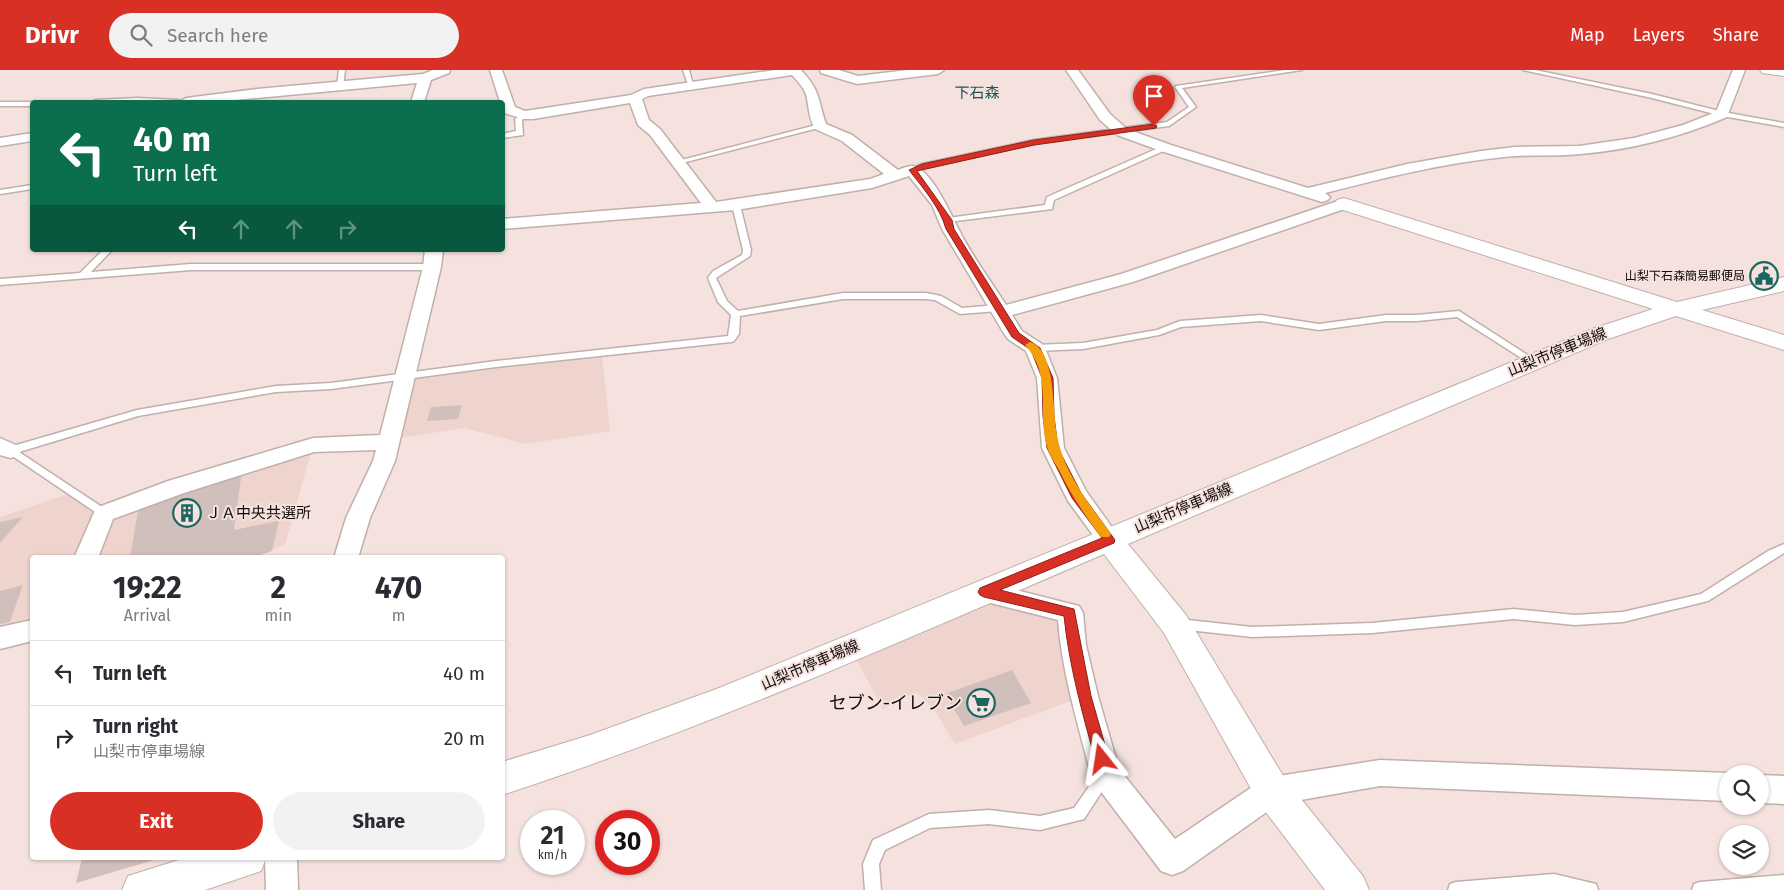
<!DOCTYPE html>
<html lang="en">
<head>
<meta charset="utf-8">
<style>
	:root { --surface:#fff; --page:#f2f2f3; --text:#2b2b33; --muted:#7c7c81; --line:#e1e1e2; --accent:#d93025 }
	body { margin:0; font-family:"Fira Sans","Noto Sans JP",sans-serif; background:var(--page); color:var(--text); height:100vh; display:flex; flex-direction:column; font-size:19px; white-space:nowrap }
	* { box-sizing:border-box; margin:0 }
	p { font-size:16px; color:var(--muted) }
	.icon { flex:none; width:28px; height:28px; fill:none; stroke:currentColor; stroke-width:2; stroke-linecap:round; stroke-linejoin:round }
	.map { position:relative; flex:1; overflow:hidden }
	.sheet { position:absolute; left:30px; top:485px; width:475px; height:305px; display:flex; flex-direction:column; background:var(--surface); border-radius:5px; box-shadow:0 1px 4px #0004 }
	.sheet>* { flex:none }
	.hud { position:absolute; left:30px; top:30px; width:475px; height:152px; border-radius:5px; box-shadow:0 1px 4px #0004; background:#0b6e4f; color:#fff; overflow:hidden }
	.tools { position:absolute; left:1719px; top:695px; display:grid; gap:10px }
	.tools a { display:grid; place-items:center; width:50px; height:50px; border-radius:50%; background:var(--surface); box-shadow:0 1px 4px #0004; font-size:25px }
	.speed { position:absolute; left:520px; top:740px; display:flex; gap:10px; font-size:25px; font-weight:700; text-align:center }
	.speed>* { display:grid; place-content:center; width:65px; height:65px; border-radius:50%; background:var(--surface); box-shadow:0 1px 4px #0004; line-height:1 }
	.speed small { font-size:12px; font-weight:400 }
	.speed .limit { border:8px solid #d22; background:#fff; color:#111 }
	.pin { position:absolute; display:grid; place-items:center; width:42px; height:42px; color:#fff; margin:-51px -21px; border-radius:50% 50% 50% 0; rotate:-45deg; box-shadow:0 0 5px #0007 }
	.pin .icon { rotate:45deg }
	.me { position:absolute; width:55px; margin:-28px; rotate:345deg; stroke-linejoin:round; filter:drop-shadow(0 0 4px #0008) }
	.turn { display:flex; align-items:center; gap:18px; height:105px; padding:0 20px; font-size:22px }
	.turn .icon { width:65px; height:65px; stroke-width:2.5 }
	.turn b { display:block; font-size:35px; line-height:42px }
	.lanes { display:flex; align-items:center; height:48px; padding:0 20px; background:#0003; justify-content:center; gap:25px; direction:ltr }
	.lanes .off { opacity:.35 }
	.eta { display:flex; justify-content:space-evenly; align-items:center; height:85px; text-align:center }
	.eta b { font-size:30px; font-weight:700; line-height:35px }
	.button { display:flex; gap:10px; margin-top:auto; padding:10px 20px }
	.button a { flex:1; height:58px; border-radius:30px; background:var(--accent); color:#fff; font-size:20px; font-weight:700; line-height:58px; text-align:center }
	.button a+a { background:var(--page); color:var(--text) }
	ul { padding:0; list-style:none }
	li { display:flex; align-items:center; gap:15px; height:65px; padding:0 20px; border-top:1px solid var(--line) }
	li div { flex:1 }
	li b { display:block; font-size:19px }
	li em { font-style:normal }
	header { display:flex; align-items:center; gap:30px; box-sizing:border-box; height:70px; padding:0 25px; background:var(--accent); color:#fff }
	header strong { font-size:24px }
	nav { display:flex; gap:28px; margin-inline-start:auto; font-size:18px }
	.search { width:350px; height:45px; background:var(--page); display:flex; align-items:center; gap:12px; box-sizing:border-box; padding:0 18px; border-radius:28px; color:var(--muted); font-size:19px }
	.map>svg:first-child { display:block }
	.built { fill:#eed4cd }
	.building { fill:#d1bfbb }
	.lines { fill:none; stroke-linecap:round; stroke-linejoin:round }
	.lane-casing { stroke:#c0afaa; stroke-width:3 }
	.street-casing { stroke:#c0afaa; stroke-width:3 }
	.secondary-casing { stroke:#c0afaa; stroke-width:2 }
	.lane { fill:#fff; fill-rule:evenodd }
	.street { fill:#fff; fill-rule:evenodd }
	.secondary { fill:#fff; fill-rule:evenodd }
	.route { fill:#d93025; stroke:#8d1f18 }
	.slow { fill:#f59e0b }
	.labels { text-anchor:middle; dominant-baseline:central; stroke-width:4; stroke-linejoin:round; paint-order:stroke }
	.far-poi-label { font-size:12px; fill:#110b0a; stroke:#f5e2de; text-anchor:end }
	.far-quarter-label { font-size:15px; fill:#1c5651; stroke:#f5e2de }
	.street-label { font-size:15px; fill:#110b0a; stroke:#f5e2de }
	.poi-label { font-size:15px; fill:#110b0a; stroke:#f5e2de; text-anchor:start }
	.near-poi-label { font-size:18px; fill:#110b0a; stroke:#f5e2de; text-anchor:end }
</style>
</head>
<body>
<header>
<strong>Drivr</strong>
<div class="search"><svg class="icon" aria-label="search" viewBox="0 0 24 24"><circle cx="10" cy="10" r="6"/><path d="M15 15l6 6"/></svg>Search here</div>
<nav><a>Map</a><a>Layers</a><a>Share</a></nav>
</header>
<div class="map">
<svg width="1784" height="820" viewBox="0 0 1784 820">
	<rect width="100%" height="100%" fill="#f5e2de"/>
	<g class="built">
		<polygon points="602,285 610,361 525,374 465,358 399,368 411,309"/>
		<polygon points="313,375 285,475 254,487 32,488 32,561 0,568 0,447 71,423 104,444"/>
		<polygon points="984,522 1070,543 1084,626 955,674 934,639 916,622 883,639 850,578"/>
	</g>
	<g class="building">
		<polygon points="462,335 458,349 427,351 431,337"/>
		<polygon points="242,400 234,460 279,451 272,481 251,488 130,488 139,435"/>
		<polygon points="23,447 0,473 0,452"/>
		<polygon points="23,515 10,552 0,554 0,521"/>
		<polygon points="1012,600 1031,633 964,656 945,624"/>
		<polygon points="82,788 161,788 76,813"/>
	</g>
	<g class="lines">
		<defs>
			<g id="lane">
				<polygon points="339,0 345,0 343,16 340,18 337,16"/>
				<polygon points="683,0 689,0 694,18 689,17"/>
				<polygon points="1285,0 1302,0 1182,18 1196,37 1169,56 1034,74 924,98 912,102 908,100 922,94 1034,70 1167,52 1189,37 1175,17 1176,16"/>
				<polygon points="1523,0 1535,0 1652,24 1723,42 1784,53 1784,57 1722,46 1652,28"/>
				<polygon points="137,28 178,30 181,32 92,32 95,30"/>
				<polygon points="0,32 34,32 32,36 0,36"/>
				<polygon points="524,43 527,45 522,50 523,65 502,68 502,64 516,61 515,49"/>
				<polygon points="820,54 824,56 822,57 678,94 674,92"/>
				<polygon points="1163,76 1170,78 1054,130 1052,139 948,152 944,150 948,148 1045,135 1047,127"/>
				<polygon points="32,115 32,119 0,124 0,120"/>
				<polygon points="733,133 740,135 751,180 750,186 716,208 727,231 738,241 843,223 926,223 941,226 962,238 998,235 1003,238 998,241 960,244 935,230 926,229 843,229 740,246 739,264 734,271 731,272 496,297 331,319 276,322 138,346 19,382 108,441 110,444 108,447 104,448 5,381 6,378 137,340 276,316 331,313 496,291 728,266 731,245 718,232 708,208 713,201 742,185 743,180 732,135"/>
				<polygon points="103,180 112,180 91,202 191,194 432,194 436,197 432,200 191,200 0,215 0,209 80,203"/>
				<polygon points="1459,241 1537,291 1532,294 1529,293 1457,247 1417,251 1386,251 1319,260 1261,251 1181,257 1159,265 1083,279 1035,281 1030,278 1035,275 1083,273 1157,260 1180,251 1261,245 1319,254 1386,245 1417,245"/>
				<polygon points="1784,474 1784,483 1708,531 1623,552 1575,555 1514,549 1372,563 1252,567 1179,559 1174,558 1173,554 1174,550 1179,549 1252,557 1372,553 1514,539 1575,545 1623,542 1701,524 1768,481"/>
				<polygon points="1105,699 1110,701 1112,706 1084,749 1040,760 989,754 930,758 885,780 879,794 881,820 865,820 863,794 873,770 929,744 989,740 1040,746 1074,738 1100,701"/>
				<polygon points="1554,804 1596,814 1598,820 1448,820 1450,814 1456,812"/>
				<polygon points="1784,805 1784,820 1692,820 1694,814 1700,812"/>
			</g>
			<g id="street">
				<polygon points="433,0 450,0 449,3 431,10 424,32 411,32 417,13 214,32 179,32 186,28 257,19 423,4"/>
				<path d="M490 0H502L515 37 525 41 631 25 644 19 775 0H801C821 22 817 27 826 54L852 65 898 100C903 98 911 94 916 97 933 104 951 144 959 160 972 186 990 210 1006 235L1121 204 1338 131H1350L1352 134 1350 137 1133 212 1012 245 1022 261 1042 274 1045 278 1057 308 1064 378 1086 421 1121 470 1117 476 1109 479 1101 476 1068 431 1042 378 1037 308 1026 281 1008 269 1005 265 942 159 932 135 909 106 872 118 736 140 502 159V149L701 133 650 65 638 55 630 33 533 49H524L504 43 502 32H500ZM792 5C798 12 806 19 807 29 809 39 809 49 815 59L842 71 884 104 870 109 716 132 660 59 649 50 642 29 648 26Z"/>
				<polygon points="820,0 839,0 858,6 907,0 944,0 938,4 857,14 821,3"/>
				<path d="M1066 0H1078L1110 44 1127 59 1171 75 1308 118 1407 94 1481 81 1515 77 1579 76 1634 68 1683 55 1716 42 1733 0H1745L1727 47C1680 67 1631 80 1580 84 1555 87 1529 84 1504 87 1443 93 1384 108 1325 123L1330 127 1328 130 1322 132 1161 81 1117 65 1100 50Z"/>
				<polygon points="32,63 32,71 0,76 0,68"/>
				<polygon points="425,180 443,180 441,197 395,391 370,448 358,488 334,488 346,448 373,391 376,380 314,382 184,423 113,449 98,488 74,488 96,438 168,411 313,368 380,365 423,197"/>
				<polygon points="0,368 18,376 21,381 18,386 10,388 0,385"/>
				<path d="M984 512 1079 536 1083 543 1086 575 1098 626 1119 699 1175 769 1261 711 1272 707 1380 690 1728 703V731L1380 716 1278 734 1183 801 1172 805 1161 801 1096 715 1091 705C1078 654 1062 603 1058 550L975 529 971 522 975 515Z"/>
				<polygon points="32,550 32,571 0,579 0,557"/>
				<polygon points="1760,705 1784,706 1784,734 1760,733"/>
				<polygon points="265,788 297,788 298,820 266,820"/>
			</g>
			<g id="secondary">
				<polygon points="1760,0 1784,0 1784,6 1762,3"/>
				<path d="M1344 128 1677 232 1784 207V221L1702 240 1784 265V280L1676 246 1608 269 1128 474 1186 545 1285 709 1363 806 1369 820H1325L1259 733 1164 563 1104 484C905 569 708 658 502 725V692L590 665 719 618 1592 259 1653 239 1337 138 1334 134 1337 130Z"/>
				<polygon points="185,788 266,788 261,801 205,820 122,820 128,806"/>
			</g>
		</defs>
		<use href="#lane" class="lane-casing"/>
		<use href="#street" class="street-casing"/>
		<use href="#secondary" class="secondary-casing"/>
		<use href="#lane" class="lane"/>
		<use href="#street" class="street"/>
		<use href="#secondary" class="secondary"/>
	</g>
	<path class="route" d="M1154 54 1157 56 1156 58 1034 75 917 101 952 150 954 159 1019 263 1040 278 1053 308 1054 346 1058 378 1081 423 1115 470 1114 473 1000 520 1074 539 1091 626 1109 689 1107 694 1102 696 1097 694 1095 689C1082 642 1069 595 1064 546L984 527 980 525 978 522 980 518 1102 468 1072 428 1047 378 1043 346 1042 308 1031 280 1012 267 946 159C940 137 922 117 909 100L922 94 1034 70Z"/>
	<path class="slow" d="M1030 272C1055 279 1053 338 1056 359 1061 398 1086 430 1109 461L1111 464 1109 467H1101C1084 444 1070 423 1058 398 1054 392 1049 384 1047 377 1037 341 1053 306 1025 275Z"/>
	<defs>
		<symbol id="civic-ring" viewBox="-11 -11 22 22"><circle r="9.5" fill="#f5e2de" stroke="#1b6660" stroke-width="1.5"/><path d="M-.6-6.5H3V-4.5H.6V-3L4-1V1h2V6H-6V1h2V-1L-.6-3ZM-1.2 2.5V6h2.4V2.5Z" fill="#1b6660"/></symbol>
		<symbol id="building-ring" viewBox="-11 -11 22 22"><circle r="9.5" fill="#f5e2de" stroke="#1b6660" stroke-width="1.5"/><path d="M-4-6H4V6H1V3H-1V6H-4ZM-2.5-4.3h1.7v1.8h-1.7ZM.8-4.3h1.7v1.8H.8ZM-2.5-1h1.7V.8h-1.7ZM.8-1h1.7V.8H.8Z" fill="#1b6660"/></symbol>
		<symbol id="supermarket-ring" viewBox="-11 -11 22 22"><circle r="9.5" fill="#f5e2de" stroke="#1b6660" stroke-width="1.5"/><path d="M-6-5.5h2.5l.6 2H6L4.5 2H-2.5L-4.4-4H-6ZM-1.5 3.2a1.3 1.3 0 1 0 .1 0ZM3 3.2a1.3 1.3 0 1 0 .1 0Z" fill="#1b6660"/></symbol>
	</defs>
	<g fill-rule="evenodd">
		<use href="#civic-ring" x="1748" y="190" width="32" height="32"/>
		<use href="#building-ring" x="171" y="427" width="32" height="32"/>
		<use href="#supermarket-ring" x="965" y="617" width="32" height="32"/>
	</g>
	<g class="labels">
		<g class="far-poi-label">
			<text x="1745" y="206">山梨下石森簡易郵便局</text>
		</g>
		<g class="far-quarter-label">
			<text x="977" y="23">下石森</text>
		</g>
		<g class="street-label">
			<text transform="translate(1557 282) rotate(-22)">山梨市停車場線</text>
			<text transform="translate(1183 438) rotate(-23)">山梨市停車場線</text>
			<text transform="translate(810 595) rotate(-23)">山梨市停車場線</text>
		</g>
		<g class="poi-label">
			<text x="206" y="443">ＪＡ中央共選所</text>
		</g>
		<g class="near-poi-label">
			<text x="962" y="633">セブン-イレブン</text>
		</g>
	</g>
</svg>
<div class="tools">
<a><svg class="icon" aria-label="search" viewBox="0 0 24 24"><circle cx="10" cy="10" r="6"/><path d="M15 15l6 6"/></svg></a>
<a><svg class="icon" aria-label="layers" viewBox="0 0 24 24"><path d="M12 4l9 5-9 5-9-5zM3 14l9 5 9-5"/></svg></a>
</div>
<div class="speed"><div>21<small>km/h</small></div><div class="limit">30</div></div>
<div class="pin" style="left:1154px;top:56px;background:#d93025"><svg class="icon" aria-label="arrive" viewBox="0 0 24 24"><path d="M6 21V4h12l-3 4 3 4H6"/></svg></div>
<svg class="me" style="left:1102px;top:689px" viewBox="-20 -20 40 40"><path d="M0-17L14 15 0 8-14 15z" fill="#d93025" stroke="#fff" stroke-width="4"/></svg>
<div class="hud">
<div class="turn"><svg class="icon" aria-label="left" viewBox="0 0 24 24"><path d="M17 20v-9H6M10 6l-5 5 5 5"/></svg><div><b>40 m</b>Turn left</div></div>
<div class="lanes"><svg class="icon" aria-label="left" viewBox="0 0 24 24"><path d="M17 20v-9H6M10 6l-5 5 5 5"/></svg><svg class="icon off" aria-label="ahead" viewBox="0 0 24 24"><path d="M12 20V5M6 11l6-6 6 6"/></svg><svg class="icon off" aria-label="ahead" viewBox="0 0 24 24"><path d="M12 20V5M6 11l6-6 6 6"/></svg><svg class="icon off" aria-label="right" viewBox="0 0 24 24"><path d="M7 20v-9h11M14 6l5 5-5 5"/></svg></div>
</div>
<section class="sheet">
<div class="eta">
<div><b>19:22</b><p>Arrival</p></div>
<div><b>2</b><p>min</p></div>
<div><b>470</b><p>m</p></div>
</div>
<ul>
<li><svg class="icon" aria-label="left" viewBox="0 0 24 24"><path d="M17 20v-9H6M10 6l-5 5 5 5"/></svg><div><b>Turn left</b></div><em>40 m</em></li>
<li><svg class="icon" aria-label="right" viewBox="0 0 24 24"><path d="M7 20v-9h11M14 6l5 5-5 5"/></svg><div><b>Turn right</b><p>山梨市停車場線</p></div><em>20 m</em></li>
</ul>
<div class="button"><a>Exit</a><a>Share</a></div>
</section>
</div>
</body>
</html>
